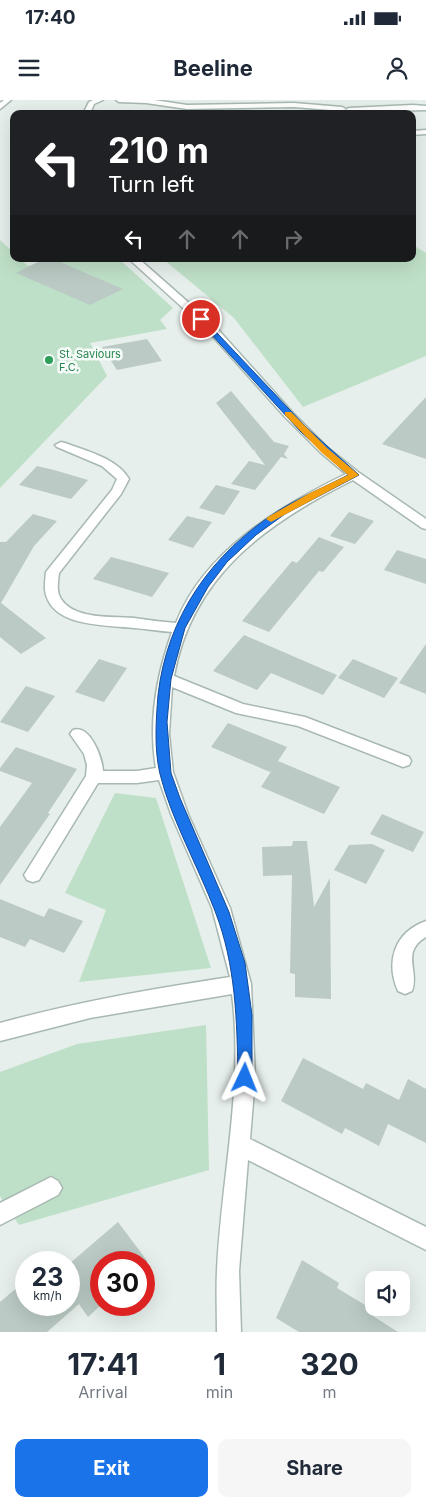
<!DOCTYPE html>
<html lang="en">
<head>
<meta charset="utf-8">
<style>
	:root { --surface:#fff; --page:#f6f6f7; --text:#1f2937; --muted:#747a83; --accent:#1a73e8 }
	body { margin:0; font-family:Inter,sans-serif; background:var(--page); color:var(--text); height:100vh; display:flex; flex-direction:column; font-size:19px; white-space:nowrap }
	* { box-sizing:border-box; margin:0 }
	p { font-size:16px; color:var(--muted) }
	.icon { flex:none; width:28px; height:28px; fill:none; stroke:currentColor; stroke-width:2; stroke-linecap:round; stroke-linejoin:round }
	.map { position:relative; height:1232px; overflow:hidden }
	.side { display:flex; flex-direction:column; background:var(--surface); flex:1 }
	.side>* { flex:none }
	.banner { position:absolute; left:10px; top:10px; width:406px; height:152px; border-radius:10px; box-shadow:0 5px 20px #0002; background:#202124; color:#fff; overflow:hidden }
	.tools { position:absolute; left:365px; top:1171px; display:grid; gap:10px }
	.tools a { display:grid; place-items:center; width:45px; height:45px; border-radius:10px; background:var(--surface); box-shadow:0 5px 20px #0002; font-size:25px }
	.speed { position:absolute; left:15px; top:1151px; display:flex; gap:10px; font-size:25px; font-weight:700; text-align:center }
	.speed>* { display:grid; place-content:center; width:65px; height:65px; border-radius:50%; background:var(--surface); box-shadow:0 5px 20px #0002; line-height:1 }
	.speed small { font-size:12px; font-weight:400 }
	.speed .limit { border:8px solid #d22; background:#fff; color:#111 }
	.pin { position:absolute; display:grid; place-items:center; width:42px; height:42px; color:#fff; margin:-21px; border:2px solid #fff; border-radius:50%; box-shadow:0 1px 5px #0007 }
	.me { position:absolute; width:55px; margin:-28px; rotate:2deg; stroke-linejoin:round; filter:drop-shadow(0 0 4px #0008) }
	.turn { display:flex; align-items:center; gap:18px; height:105px; padding:0 15px; font-size:22px }
	.turn .icon { width:65px; height:65px; stroke-width:2.5 }
	.turn b { display:block; font-size:35px; line-height:42px }
	.lanes { display:flex; align-items:center; height:48px; padding:0 15px; background:#0003; justify-content:center; gap:25px; direction:ltr }
	.lanes .off { opacity:.35 }
	.eta { display:flex; justify-content:space-evenly; align-items:center; height:85px; text-align:center }
	.eta b { font-size:30px; font-weight:700; line-height:35px }
	.cta { display:flex; gap:10px; margin-top:auto; padding:10px 15px }
	.cta a { flex:1; height:58px; border-radius:10px; background:var(--accent); color:#fff; font-size:20px; font-weight:700; line-height:58px; text-align:center }
	.cta a+a { background:var(--page); color:var(--text) }
	.status { display:flex; justify-content:space-between; align-items:center; height:35px; padding:0 25px; background:var(--surface); direction:ltr }
	.status svg { height:14px; fill:currentColor }
	header { display:flex; justify-content:space-between; align-items:center; height:65px; padding:0 15px; background:var(--surface); font-size:22px; font-weight:700 }
	.map>svg:first-child { display:block }
	.green { fill:#bfe0c8 }
	.building { fill:#bbcac4 }
	.lines { fill:none; stroke-linecap:round; stroke-linejoin:round }
	.street-casing { stroke:#a8b8b2; stroke-width:3 }
	.street { fill:#fff; fill-rule:evenodd }
	.route { fill:#1a73e8; stroke:#114b97 }
	.slow { fill:#f59e0b }
	.leisure-dot { fill:#2e9e5b; stroke:#f7fbf9; stroke-width:2 }
	.labels { text-anchor:middle; dominant-baseline:central; stroke-width:5; stroke-linejoin:round; paint-order:stroke }
	.far-leisure-label { font-size:11px; fill:#27864d; stroke:#f7fbf9; text-anchor:start }
</style>
</head>
<body>
<div class="status"><b>17:40</b><svg viewBox="0 0 49 12"><path d="M0 12V9h3v3zM5 12V6h3v6zM10 12V3h3v9zM15 12V0h3v12zM26 1h20v11H26zM47 4h2v5h-2z"/></svg></div>
<header><svg class="icon" aria-label="menu" viewBox="0 0 24 24"><path d="M4 6h16M4 12h16M4 18h16"/></svg>Beeline<svg class="icon" aria-label="person" viewBox="0 0 24 24"><circle cx="12" cy="8" r="4"/><path d="M4 21q1-7 8-7t8 7"/></svg></header>
<div class="map">
<svg width="426" height="1232" viewBox="0 0 426 1232">
	<rect width="100%" height="100%" fill="#e6efeb"/>
	<g class="green">
		<path d="M0 140 14 153V159H20L28 166C40 163 59 154 70 161L79 159H119L173 208 160 220 167 229 90 243 107 276 0 388Z"/>
		<polygon points="413,145 426,153 426,256 303,307 234,218 163,159 412,159"/>
		<polygon points="115,693 156,698 211,868 79,882 106,810 65,793"/>
		<polygon points="206,925 209,1070 19,1125 0,1096 0,972 77,944"/>
	</g>
	<g class="building">
		<polygon points="44,159 53,159 123,189 90,205 16,173"/>
		<polygon points="147,239 162,261 117,270 102,247"/>
		<polygon points="231,291 274,342 289,346 284,354 288,359 281,357 255,390 231,384 249,361 265,365 255,352 256,351 253,350 216,303"/>
		<polygon points="426,297 426,359 382,344"/>
		<polygon points="37,366 54,370 88,380 71,399 19,385"/>
		<polygon points="216,385 240,391 224,415 199,408"/>
		<polygon points="349,412 374,421 355,444 330,436"/>
		<polygon points="33,414 57,421 34,446 1,503 46,538 21,554 0,537 0,442 6,442"/>
		<polygon points="187,416 212,422 193,448 168,440"/>
		<polygon points="319,437 344,447 323,472 319,471 269,532 242,521 292,461 297,463"/>
		<polygon points="397,450 426,459 426,484 384,470"/>
		<polygon points="111,457 130,462 169,473 152,497 93,479"/>
		<polygon points="244,535 325,570 337,575 323,595 271,573 257,590 213,571"/>
		<polygon points="426,544 426,594 399,583"/>
		<polygon points="99,559 127,568 104,602 75,592"/>
		<polygon points="353,559 398,578 384,598 338,578"/>
		<polygon points="26,586 55,596 28,632 0,622"/>
		<polygon points="228,623 287,647 278,661 340,687 324,714 261,687 272,670 270,672 211,647"/>
		<polygon points="16,647 77,669 48,713 50,714 0,785 0,727 32,683 0,671 0,668"/>
		<polygon points="382,714 424,732 413,752 370,734"/>
		<polygon points="293,741 307,741 314,807 330,778 331,899 295,897 295,874 290,873 292,775 263,776 262,747 292,746"/>
		<polygon points="372,744 385,750 366,784 334,770 349,745"/>
		<polygon points="0,799 44,817 49,808 83,821 64,853 30,839 25,847 0,837"/>
		<polygon points="303,958 363,989 366,983 399,1000 408,979 426,989 426,1043 388,1024 379,1046 345,1028 342,1034 281,1001"/>
		<polygon points="118,1122 148,1162 101,1162 101,1205 88,1217 79,1204 47,1232 0,1232 0,1202 26,1180 26,1205 69,1205 69,1164"/>
		<polygon points="302,1160 339,1183 337,1188 375,1211 373,1216 398,1232 299,1232 276,1218"/>
	</g>
	<g class="lines">
		<defs>
			<g id="street">
				<polygon points="4,0 11,0 0,9 0,3"/>
				<polygon points="93,0 103,0 94,4 90,14 83,14 89,2"/>
				<polygon points="116,0 154,0 187,5 294,3 342,7 346,9 342,11 294,7 187,9 146,3 119,2"/>
				<polygon points="413,5 426,6 426,10 349,12 345,10 349,8"/>
				<polygon points="426,30 426,34 412,35 412,31"/>
				<path d="M129 159H139L214 225 293 313 328 348 358 372 426 419V429L422 428 353 380C267 423 192 475 174 576L243 604 305 617 409 657 411 661 409 665 403 667 298 626 236 613 172 587 169 634 173 672 188 714 230 808 251 884 255 978 250 1039 426 1127V1150L248 1060 239 1171 241 1232H217C217 1212 216 1191 217 1171 221 1079 244 986 232 894L90 918 0 941V923C76 902 152 889 230 877L212 808 171 714 159 680 137 683H98L39 780 33 782 27 780 24 775 86 676 87 665 84 654 70 634 73 630C90 624 102 657 103 671H137L156 668C148 623 157 574 172 532 160 531 147 529 134 528 109 525 63 527 49 502 43 492 45 483 46 472L112 390 117 379 102 366 57 347 55 345 61 342 65 343C86 351 117 358 129 379L121 394 59 473C58 482 56 491 61 499 75 520 112 516 134 518 148 520 162 522 176 523 204 451 280 406 346 374L320 352 285 317 206 229Z"/>
				<path d="M426 821V837C400 852 420 872 412 891L405 894 398 891C385 861 395 832 426 821Z"/>
				<polygon points="51,1077 58,1081 62,1088 58,1095 0,1125 0,1103"/>
			</g>
		</defs>
		<use href="#street" class="street-casing"/>
		<use href="#street" class="street"/>
	</g>
	<path class="route" d="M201 216 306 327 359 375 285 414 256 435 227 462 208 487 185 528 171 579 167 622 171 673 180 698 229 812 245 863 252 915V978L250 983 245 986 240 983 238 978C237 921 236 865 215 811 198 766 171 719 160 674 154 649 156 620 158 595 167 516 212 453 278 411 300 397 325 387 348 375L300 331 198 220V217Z"/>
	<polygon class="slow" points="285,312 291,312 327,348 359,375 271,422 266,419 268,417 310,393 348,375 321,352 285,315"/>
	<circle class="leisure-dot" cx="49" cy="260" r="5"/>
	<g class="labels">
		<g class="far-leisure-label">
			<text x="59" y="254">St. Saviours<tspan x="59" dy="13">F.C.</tspan></text>
		</g>
	</g>
</svg>
<div class="tools">
<a><svg class="icon" aria-label="sound" viewBox="0 0 24 24"><path d="M4 9h4l5-4v14l-5-4H4zM17 9q2 3 0 6"/></svg></a>
</div>
<div class="speed"><div>23<small>km/h</small></div><div class="limit">30</div></div>
<div class="pin" style="left:201px;top:219px;background:#d93025"><svg class="icon" aria-label="arrive" viewBox="0 0 24 24"><path d="M6 21V4h12l-3 4 3 4H6"/></svg></div>
<svg class="me" style="left:245px;top:978px" viewBox="-20 -20 40 40"><path d="M0-17L14 15 0 8-14 15z" fill="#1a73e8" stroke="#fff" stroke-width="4"/></svg>
<div class="banner">
<div class="turn"><svg class="icon" aria-label="left" viewBox="0 0 24 24"><path d="M17 20v-9H6M10 6l-5 5 5 5"/></svg><div><b>210 m</b>Turn left</div></div>
<div class="lanes"><svg class="icon" aria-label="left" viewBox="0 0 24 24"><path d="M17 20v-9H6M10 6l-5 5 5 5"/></svg><svg class="icon off" aria-label="ahead" viewBox="0 0 24 24"><path d="M12 20V5M6 11l6-6 6 6"/></svg><svg class="icon off" aria-label="ahead" viewBox="0 0 24 24"><path d="M12 20V5M6 11l6-6 6 6"/></svg><svg class="icon off" aria-label="right" viewBox="0 0 24 24"><path d="M7 20v-9h11M14 6l5 5-5 5"/></svg></div>
</div>
</div>
<section class="side">
<div class="eta">
<div><b>17:41</b><p>Arrival</p></div>
<div><b>1</b><p>min</p></div>
<div><b>320</b><p>m</p></div>
</div>
<div class="cta"><a>Exit</a><a>Share</a></div>
</section>
</body>
</html>
